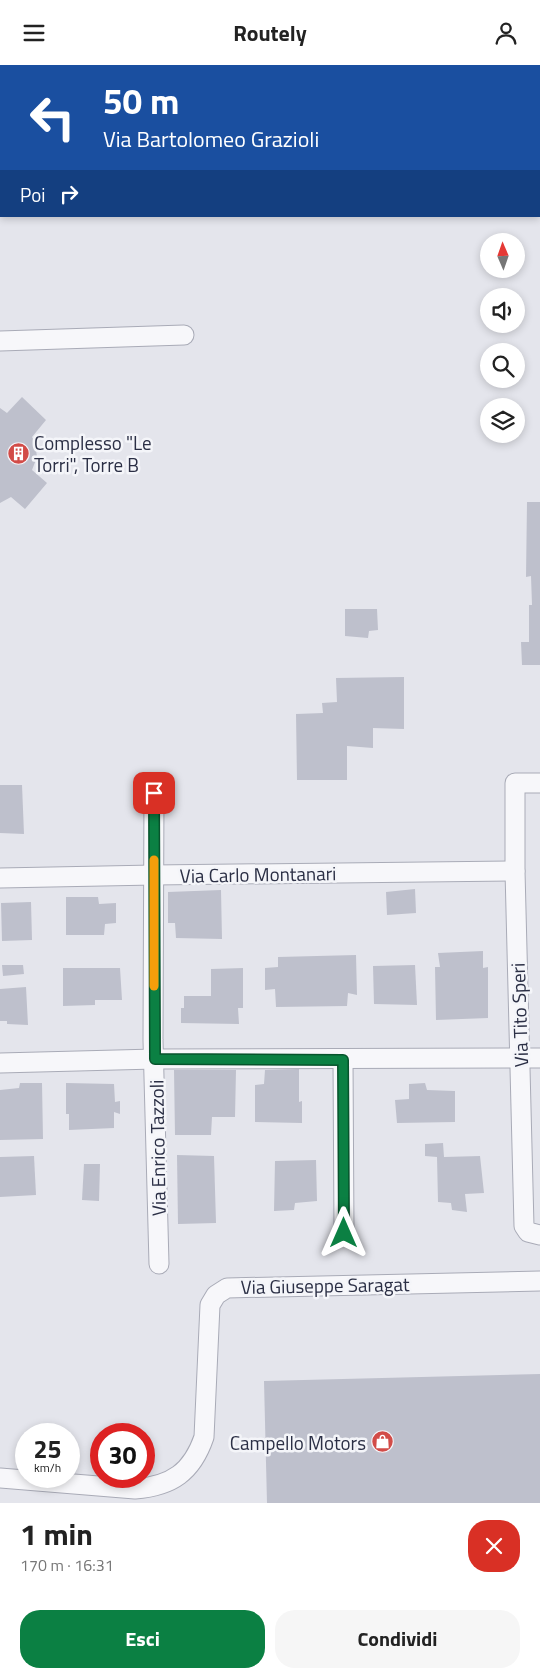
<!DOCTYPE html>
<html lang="it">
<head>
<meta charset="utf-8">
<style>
	:root { --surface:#fff; --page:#f6f6f6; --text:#222; --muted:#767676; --accent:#0b8043 }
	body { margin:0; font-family:"Titillium Web",sans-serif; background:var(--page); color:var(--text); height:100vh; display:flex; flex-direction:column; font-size:19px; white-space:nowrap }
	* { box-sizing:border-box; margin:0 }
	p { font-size:16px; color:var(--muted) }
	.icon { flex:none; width:28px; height:28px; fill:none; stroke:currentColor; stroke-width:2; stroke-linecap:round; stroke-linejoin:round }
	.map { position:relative; height:1438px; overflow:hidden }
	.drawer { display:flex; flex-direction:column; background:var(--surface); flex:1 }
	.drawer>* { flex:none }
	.guide { position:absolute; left:0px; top:0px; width:540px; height:152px; box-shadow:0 2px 8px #0003; background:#1a4fa0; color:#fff; overflow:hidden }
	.needle { width:32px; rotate:358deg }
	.buttons { position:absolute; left:480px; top:168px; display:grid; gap:10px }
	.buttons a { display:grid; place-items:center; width:45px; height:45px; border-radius:50%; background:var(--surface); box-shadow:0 2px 8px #0003; font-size:25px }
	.speed { position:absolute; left:15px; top:1358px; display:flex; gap:10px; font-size:25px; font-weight:700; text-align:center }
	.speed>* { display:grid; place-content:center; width:65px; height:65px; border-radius:50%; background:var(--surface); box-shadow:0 2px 8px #0003; line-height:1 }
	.speed small { font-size:12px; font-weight:400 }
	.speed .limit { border:8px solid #d22; background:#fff; color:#111 }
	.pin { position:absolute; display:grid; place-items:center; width:42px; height:42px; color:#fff; margin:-21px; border-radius:10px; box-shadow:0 2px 8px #0006 }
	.me { position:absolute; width:55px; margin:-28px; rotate:0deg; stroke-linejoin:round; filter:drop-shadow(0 0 4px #0008) }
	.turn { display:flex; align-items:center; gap:18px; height:105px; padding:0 20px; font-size:22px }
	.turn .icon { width:65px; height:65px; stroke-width:2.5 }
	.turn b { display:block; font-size:35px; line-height:42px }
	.then { display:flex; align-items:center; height:48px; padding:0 20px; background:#0003; gap:10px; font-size:19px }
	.round { display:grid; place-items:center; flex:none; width:52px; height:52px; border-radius:20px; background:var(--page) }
	.headline { display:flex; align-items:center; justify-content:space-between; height:85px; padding:0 20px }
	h1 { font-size:30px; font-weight:700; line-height:38px }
	.cta { display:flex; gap:10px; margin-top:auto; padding:10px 20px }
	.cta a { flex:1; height:58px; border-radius:20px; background:var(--accent); color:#fff; font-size:20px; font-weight:700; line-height:58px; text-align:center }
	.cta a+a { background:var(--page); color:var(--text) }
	header { display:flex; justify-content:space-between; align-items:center; height:65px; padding:0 20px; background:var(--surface); font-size:22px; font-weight:700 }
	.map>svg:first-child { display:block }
	.building { fill:#bec0cc }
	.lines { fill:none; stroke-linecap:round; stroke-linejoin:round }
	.street-casing { stroke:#a9abb7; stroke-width:21 }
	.street { stroke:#f7f7fa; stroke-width:19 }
	.route-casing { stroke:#07532c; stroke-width:12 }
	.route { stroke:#0b8043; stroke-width:9 }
	.slow { stroke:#f59e0b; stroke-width:9 }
	.labels { text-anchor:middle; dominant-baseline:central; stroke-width:5; stroke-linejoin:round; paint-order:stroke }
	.poi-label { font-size:19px; fill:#2b2f45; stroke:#f4f5f9; text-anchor:start }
	.street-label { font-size:19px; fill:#2b2f45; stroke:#f4f5f9 }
</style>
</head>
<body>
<header><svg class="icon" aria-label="menu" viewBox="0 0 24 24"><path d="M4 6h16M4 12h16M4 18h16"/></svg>Routely<svg class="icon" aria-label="person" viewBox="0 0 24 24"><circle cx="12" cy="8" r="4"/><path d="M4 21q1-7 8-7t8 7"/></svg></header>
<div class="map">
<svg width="540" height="1438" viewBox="0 0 540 1438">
	<rect width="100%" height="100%" fill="#e4e5ec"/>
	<g class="building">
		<polygon points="22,332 46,355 32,372 35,378 37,392 32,405 47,418 25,444 11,432 0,438 0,343 7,348"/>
		<polygon points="527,437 540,437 540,600 522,600 521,577 529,577 529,540 532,540 531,511 526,512"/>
		<polygon points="345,544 377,544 378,565 369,566 368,573 345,571"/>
		<polygon points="404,612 404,664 373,663 373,683 347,681 347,715 297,715 296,649 323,648 322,638 337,637 336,613"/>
		<polygon points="0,720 22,720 24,769 0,768"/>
		<polygon points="415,824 416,848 387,850 386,827"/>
		<polygon points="221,825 222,874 176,873 175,858 168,858 168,827"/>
		<polygon points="66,832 98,832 99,839 116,838 116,858 105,859 104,870 66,870"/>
		<polygon points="31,837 32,875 2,876 1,838"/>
		<polygon points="483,886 483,903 488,902 488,953 436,955 435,902 440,902 438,888"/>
		<polygon points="356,890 357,930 348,928 347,941 276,942 275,924 265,925 265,903 278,902 278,892"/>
		<polygon points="2,900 23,900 24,909 3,911"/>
		<polygon points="415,900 417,940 374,939 373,901"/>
		<polygon points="63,903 120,903 122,935 95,935 95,940 63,941"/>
		<polygon points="243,903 243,943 238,943 239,959 181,958 181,943 184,943 184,931 211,931 211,904"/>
		<polygon points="26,922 28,960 7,959 7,956 0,956 0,924"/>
		<polygon points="299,1004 299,1037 302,1036 302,1058 255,1057 255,1020 264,1019 265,1005"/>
		<polygon points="174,1005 236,1005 235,1052 212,1052 211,1070 175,1070"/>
		<polygon points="20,1018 42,1018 43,1074 0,1075 0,1025 19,1023"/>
		<polygon points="66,1018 114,1019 115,1037 120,1036 120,1049 114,1047 114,1063 69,1065 69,1049 66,1049"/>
		<polygon points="425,1018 427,1025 455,1026 455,1057 397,1058 395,1035 409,1034 409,1019"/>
		<polygon points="443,1078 444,1092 480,1091 484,1128 465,1129 467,1147 452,1145 451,1138 438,1137 437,1092 425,1091 425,1079"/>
		<polygon points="177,1090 214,1091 216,1158 178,1159"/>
		<polygon points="34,1091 36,1130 0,1132 0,1092"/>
		<polygon points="316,1095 317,1136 295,1138 294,1145 274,1146 275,1096"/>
		<polygon points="84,1099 100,1099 99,1136 82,1135"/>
		<polygon points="540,1309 540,1438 267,1438 264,1316"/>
	</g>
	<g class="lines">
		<defs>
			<g id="street">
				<polyline points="0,276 184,270"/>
				<polyline points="540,718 515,718 515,806 524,1161 528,1167 540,1170"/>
				<polyline points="154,728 153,975 159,1199"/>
				<polyline points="0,813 154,810 515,806"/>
				<polyline points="343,995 344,1168"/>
				<polyline points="0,998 155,994 540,993"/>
				<path d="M0 1413 135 1424C172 1421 192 1407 204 1372L210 1240 216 1230 227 1223 540 1216"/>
			</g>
		</defs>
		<use href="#street" class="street-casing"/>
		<use href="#street" class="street"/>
	</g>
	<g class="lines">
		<defs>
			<polyline id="route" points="154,728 155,994 343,995 344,1168"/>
		</defs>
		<use href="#route" class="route-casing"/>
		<use href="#route" class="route"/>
		<polyline class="slow" points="154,921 154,795"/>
	</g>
	<defs>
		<symbol id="building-disc" viewBox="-11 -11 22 22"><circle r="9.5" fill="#d24c48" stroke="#f4f5f9"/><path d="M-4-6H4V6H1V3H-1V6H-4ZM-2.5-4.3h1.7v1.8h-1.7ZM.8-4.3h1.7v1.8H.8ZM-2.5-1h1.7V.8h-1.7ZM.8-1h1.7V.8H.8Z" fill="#fff"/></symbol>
		<symbol id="shop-disc" viewBox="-11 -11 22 22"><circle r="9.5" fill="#d24c48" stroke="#f4f5f9"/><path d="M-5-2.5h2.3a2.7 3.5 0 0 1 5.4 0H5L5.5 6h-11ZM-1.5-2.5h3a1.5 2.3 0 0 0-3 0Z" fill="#fff"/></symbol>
	</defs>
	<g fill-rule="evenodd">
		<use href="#building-disc" x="6" y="376" width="25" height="25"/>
		<use href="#shop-disc" x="370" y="1364" width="25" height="25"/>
	</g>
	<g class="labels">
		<g class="poi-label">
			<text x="34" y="377">Complesso "Le<tspan x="34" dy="22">Torri", Torre B</tspan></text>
			<text x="366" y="1377" text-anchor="end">Campello Motors</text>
		</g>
		<g class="street-label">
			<text transform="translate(258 809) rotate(-1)">Via Carlo Montanari</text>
			<text transform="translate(519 950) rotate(-92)">Via Tito Speri</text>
			<text transform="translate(157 1083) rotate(-91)">Via Enrico Tazzoli</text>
			<text transform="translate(325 1220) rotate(-1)">Via Giuseppe Saragat</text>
		</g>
	</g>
</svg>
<div class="buttons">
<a><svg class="needle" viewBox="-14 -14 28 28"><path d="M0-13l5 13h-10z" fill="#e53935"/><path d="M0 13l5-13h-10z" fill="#767676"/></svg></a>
<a><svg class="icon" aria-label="sound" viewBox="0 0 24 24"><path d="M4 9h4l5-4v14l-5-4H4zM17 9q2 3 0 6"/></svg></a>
<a><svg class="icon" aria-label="search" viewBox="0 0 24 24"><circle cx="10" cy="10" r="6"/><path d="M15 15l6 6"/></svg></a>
<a><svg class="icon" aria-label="layers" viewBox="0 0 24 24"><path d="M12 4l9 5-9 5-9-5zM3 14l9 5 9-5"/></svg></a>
</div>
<div class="speed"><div>25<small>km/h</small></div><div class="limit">30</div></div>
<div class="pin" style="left:154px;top:728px;background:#d93025"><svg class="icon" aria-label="arrive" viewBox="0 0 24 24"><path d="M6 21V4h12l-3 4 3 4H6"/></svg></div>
<svg class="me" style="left:344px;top:1168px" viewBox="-20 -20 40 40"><path d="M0-17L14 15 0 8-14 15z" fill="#0b8043" stroke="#fff" stroke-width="4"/></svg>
<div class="guide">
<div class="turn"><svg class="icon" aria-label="left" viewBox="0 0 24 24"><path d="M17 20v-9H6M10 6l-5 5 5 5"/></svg><div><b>50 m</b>Via Bartolomeo Grazioli</div></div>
<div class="then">Poi<svg class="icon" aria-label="right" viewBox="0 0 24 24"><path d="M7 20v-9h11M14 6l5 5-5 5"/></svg></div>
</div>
</div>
<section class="drawer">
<div class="headline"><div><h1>1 min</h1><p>170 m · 16:31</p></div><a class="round" style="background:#d93025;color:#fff"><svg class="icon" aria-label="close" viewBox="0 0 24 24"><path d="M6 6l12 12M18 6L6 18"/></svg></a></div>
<div class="cta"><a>Esci</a><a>Condividi</a></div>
</section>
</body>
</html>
